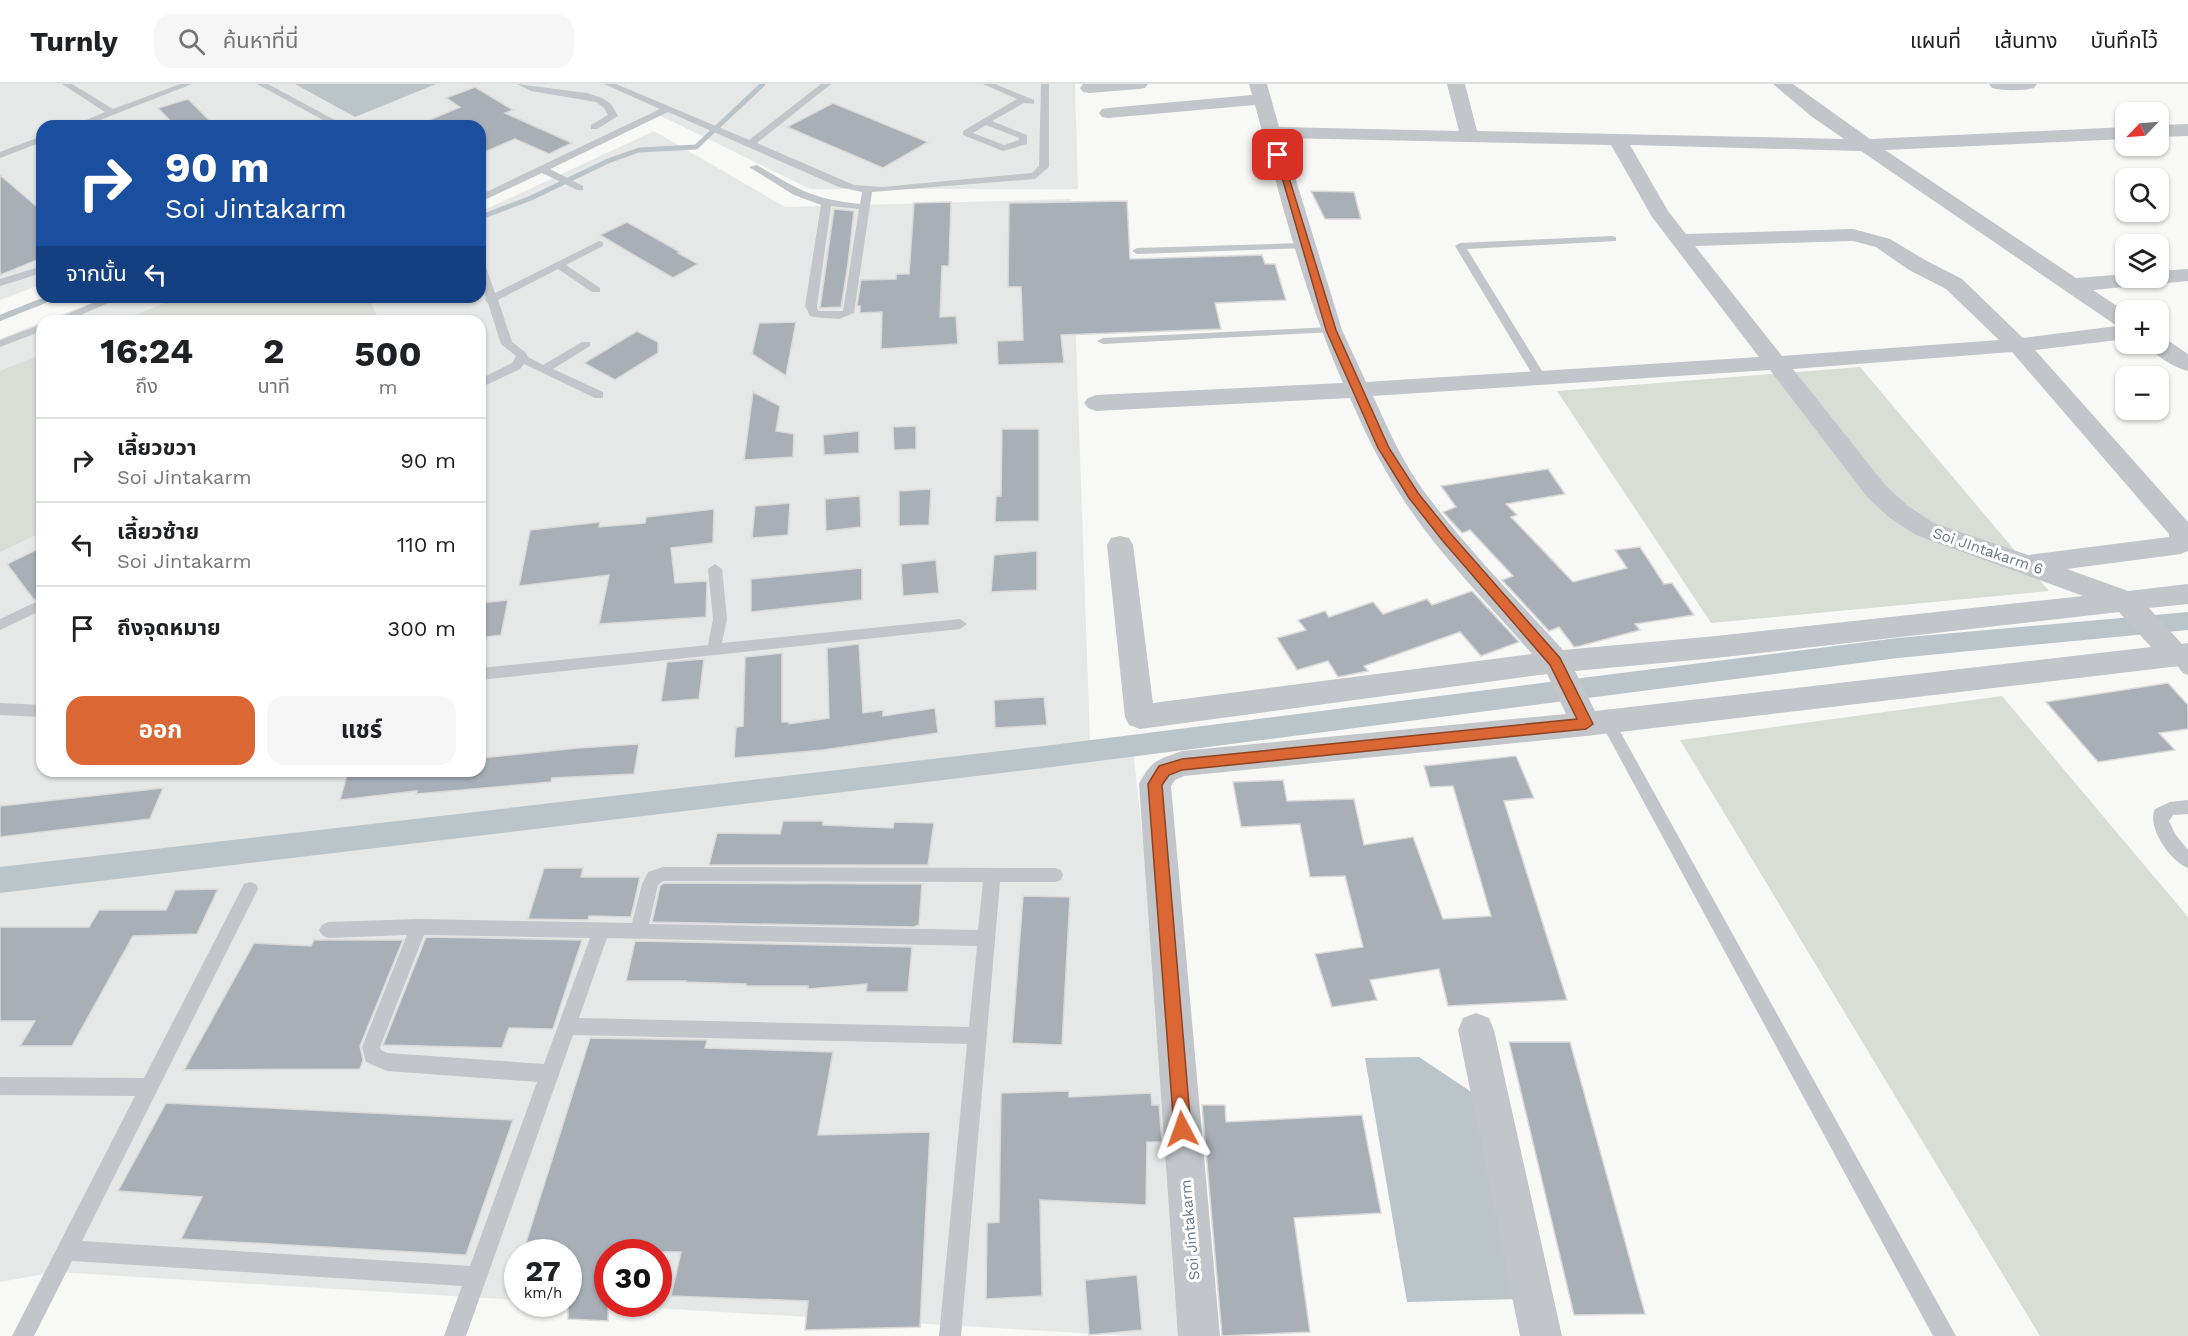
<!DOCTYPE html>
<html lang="th">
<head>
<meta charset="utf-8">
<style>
	:root { --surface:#fff; --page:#f6f6f6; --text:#202124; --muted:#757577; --line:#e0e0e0; --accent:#db6734 }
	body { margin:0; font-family:"Work Sans","Noto Sans Thai",sans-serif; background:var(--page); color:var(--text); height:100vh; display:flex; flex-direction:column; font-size:22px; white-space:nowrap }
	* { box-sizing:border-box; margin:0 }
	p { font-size:20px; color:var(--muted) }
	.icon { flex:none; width:33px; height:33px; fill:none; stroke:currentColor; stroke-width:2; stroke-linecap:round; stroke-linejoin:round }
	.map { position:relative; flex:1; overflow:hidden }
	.drawer { position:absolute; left:36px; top:231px; width:450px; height:462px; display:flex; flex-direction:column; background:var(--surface); border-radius:18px; box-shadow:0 2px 4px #0004 }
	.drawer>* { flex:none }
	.banner { position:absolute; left:36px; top:36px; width:450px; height:183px; border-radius:18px; box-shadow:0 2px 4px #0004; background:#1a4fa0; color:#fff; overflow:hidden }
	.needle { width:39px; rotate:245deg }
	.buttons { position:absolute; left:2115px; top:18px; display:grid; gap:12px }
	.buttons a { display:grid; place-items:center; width:54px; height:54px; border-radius:12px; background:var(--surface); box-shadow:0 2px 4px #0004; font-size:30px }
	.speed { position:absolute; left:504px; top:1155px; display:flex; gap:12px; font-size:30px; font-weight:700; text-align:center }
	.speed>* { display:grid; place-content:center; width:78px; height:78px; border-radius:50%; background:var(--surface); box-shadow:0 2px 4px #0004; line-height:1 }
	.speed small { font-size:15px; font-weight:400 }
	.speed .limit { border:9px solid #d22; background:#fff; color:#111 }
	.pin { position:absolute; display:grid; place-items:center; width:51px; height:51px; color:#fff; margin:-26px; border-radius:12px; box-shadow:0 3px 9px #0006 }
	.me { position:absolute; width:66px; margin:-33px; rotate:356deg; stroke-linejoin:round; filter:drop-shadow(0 0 4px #0008) }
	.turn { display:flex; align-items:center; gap:21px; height:126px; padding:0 30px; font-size:27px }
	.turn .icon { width:78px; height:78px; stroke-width:2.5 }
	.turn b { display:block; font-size:42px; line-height:51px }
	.then { display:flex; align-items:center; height:57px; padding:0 30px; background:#0003; gap:12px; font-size:22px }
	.eta { display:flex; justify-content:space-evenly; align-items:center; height:102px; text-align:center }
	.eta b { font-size:36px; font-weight:700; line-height:42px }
	.action { display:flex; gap:12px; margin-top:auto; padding:12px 30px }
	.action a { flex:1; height:69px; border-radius:18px; background:var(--accent); color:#fff; font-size:24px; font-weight:700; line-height:69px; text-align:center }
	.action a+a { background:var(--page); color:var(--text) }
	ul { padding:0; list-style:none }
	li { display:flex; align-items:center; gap:18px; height:84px; padding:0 30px; border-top:2px solid var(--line) }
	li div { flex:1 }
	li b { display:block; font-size:22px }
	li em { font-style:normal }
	header { display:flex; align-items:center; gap:36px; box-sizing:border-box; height:84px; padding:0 30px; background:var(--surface); border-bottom:2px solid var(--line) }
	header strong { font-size:28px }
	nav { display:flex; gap:33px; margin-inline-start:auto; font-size:21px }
	.search { width:420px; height:54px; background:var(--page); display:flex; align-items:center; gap:15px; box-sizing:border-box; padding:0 21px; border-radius:18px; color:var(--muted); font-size:22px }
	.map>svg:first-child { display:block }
	.built { fill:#e6e8e7; fill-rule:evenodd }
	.green { fill:#d8ddd6 }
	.water { fill:#bac4c9 }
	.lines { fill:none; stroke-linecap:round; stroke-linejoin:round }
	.stream-far1 { stroke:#bac4c9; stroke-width:5 }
	.stream { stroke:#bac4c9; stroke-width:6 }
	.canal { fill:#bac4c9; fill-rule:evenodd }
	.building { fill:#a8afb7; stroke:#dadad9; stroke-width:1.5 }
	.lane { fill:#c2c5c9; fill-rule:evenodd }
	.street { fill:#c2c5c9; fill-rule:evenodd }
	.route { fill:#db6734; stroke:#8e4322; stroke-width:1.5 }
	.labels { text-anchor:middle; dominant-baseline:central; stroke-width:6; stroke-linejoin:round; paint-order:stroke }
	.street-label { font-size:15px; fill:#697786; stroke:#fff }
</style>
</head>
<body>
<header>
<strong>Turnly</strong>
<div class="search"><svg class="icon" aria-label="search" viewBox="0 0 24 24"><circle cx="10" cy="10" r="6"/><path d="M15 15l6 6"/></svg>ค้นหาที่นี่</div>
<nav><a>แผนที่</a><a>เส้นทาง</a><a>บันทึกไว้</a></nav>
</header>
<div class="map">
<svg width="2188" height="1252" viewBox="0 0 2188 1252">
	<rect width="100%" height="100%" fill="#f8f9f6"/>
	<g class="built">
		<polygon points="0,0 1075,0 1078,105 810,105 653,28 484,116 480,115 480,42 42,42 42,200 0,216"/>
		<path d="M654 47 785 123 1071 115 1090 657 1132 658 1199 1252H1131L569 1219 568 1168H518L517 1216 56 1188 0 1198V255L42 238V687H480V237H45L106 213H480V128ZM608 1168H658V1220H608Z"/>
	</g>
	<g class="green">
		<polygon points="179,213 364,213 371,218 379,237 121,237"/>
		<polygon points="42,270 42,448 0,468 0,287"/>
		<polygon points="1860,283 2049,507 1711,539 1557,307"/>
		<polygon points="2002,612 2188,833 2188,1252 2040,1252 1680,656"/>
	</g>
	<g class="water">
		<polygon points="295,0 436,0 355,33"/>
		<polygon points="1419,973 1473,1009 1519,1215 1407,1218 1365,974"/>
	</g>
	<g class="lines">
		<g class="stream-far1">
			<polyline points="480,130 484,132 531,114 608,77 639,66 696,63 763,0"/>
			<polyline points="37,220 53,213"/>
		</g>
		<polyline class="stream" points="0,234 40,218"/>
		<polygon class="canal" points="2188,528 2188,546 1898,574 1044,684 0,809 0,783 1044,662 1898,554"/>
	</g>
	<g class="building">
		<polygon points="475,3 513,26 505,29 572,59 549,70 515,55 480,70 480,42 415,42 460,23 446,14"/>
		<polygon points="188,15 215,42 175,42 158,24"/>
		<polygon points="833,19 928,58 883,84 787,43"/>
		<polygon points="0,91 42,127 42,174 0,191"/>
		<polygon points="1311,107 1354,108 1361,135 1325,135"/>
		<polygon points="1127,117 1130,175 1262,171 1265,180 1275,180 1286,216 1215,219 1221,245 1061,251 1064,279 998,281 997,257 1023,256 1021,203 1008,203 1009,119"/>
		<polygon points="951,118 949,182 942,182 940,233 956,232 958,260 881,265 882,228 860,229 860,222 857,222 861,196 896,195 896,190 909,190 914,119"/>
		<polygon points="834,125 854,127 848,180 841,223 820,224"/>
		<polygon points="627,138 680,168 678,169 698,180 673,194 600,151"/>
		<polygon points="796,238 786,292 752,270 759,239"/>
		<polygon points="637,247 658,258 658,269 615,296 584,279"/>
		<polygon points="753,308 780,322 776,347 794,350 793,373 744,376"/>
		<polygon points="916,342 916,365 894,366 893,343"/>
		<polygon points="1002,345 1039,345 1039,437 995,438 996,412 1001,412"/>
		<polygon points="859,347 859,369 824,371 823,351"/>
		<polygon points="1548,385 1565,410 1506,420 1517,431 1511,433 1573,498 1627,484 1615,466 1640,463 1664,500 1672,499 1694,531 1635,540 1640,546 1580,562 1574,563 1559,543 1549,547 1502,496 1513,492 1470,446 1462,449 1443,428 1456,423 1441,402"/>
		<polygon points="931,405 929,441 899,442 899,407"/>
		<polygon points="860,412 861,443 826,447 825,415"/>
		<polygon points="790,419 788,451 752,454 755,422"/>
		<polygon points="714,425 713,459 671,464 675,499 707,497 706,533 599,540 609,491 519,502 530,446 600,438 599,443 645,439 646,433"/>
		<polygon points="42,463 42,513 34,516 7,480"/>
		<polygon points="1037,467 1037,506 991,508 994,471"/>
		<polygon points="936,476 939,509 903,512 901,480"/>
		<polygon points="862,484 862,516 751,528 751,495"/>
		<polygon points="1472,507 1519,558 1481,572 1460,548 1364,582 1368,587 1338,593 1328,577 1297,586 1277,554 1306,546 1298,536 1325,527 1329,533 1373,518 1383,530 1427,515 1432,521"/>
		<polygon points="508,516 501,551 480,554 480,519"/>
		<polygon points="859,560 863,629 883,626 883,632 935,624 938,649 823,666 734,674 736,643 743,642 745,573 782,569 782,638 789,638 789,640 829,634 827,564"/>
		<polygon points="704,575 699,615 661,618 667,578"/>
		<polygon points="2168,599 2188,621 2188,645 2159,649 2175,666 2098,678 2046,618"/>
		<polygon points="1044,613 1047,641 995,644 994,616"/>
		<polygon points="639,660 634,690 552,694 551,698 416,710 417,707 340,716 348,687 480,687 480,674 578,664"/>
		<polygon points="1516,672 1534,714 1504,717 1567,916 1448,922 1439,885 1370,896 1377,916 1332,923 1315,870 1363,863 1345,792 1310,793 1300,740 1241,743 1233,698 1283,696 1287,717 1354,715 1364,761 1413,753 1443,835 1491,832 1453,702 1430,703 1424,682"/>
		<polygon points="163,704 150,735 0,753 0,722"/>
		<polygon points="783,737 823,737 823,741 893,744 894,738 934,739 928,781 709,781 717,749 780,750"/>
		<polygon points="544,784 583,784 581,793 640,793 631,833 589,832 588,836 528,835"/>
		<polygon points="664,799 922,800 919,841 914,843 652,838 660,802"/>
		<polygon points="218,805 197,850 133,852 72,962 20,962 35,937 0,937 0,843 89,843 99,826 166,826 175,806"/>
		<polygon points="1023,812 1070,813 1062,961 1012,959"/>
		<polygon points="426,853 582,856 553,945 509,944 502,964 383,961"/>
		<polygon points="314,856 403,856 360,962 363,976 360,985 184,986 254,859 311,862"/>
		<polygon points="635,857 912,863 908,908 866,908 867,900 808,905 808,902 746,902 746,900 685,898 686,897 626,897"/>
		<polygon points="590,954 707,956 705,964 833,968 818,1051 930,1048 920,1243 805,1246 808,1217 671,1212 681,1168 608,1168 608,1237 568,1235 568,1168 523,1168"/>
		<polygon points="1509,958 1570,958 1645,1230 1574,1231"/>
		<polygon points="1069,1007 1069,1013 1151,1009 1152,1021 1159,1021 1162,1058 1147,1058 1146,1121 1040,1116 1042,1212 986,1215 987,1139 999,1138 1001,1009"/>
		<polygon points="166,1019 513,1036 466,1171 181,1155 202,1113 118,1107"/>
		<polygon points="1202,1021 1225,1021 1226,1038 1362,1031 1381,1129 1294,1134 1310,1248 1222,1252"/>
		<polygon points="1137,1191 1142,1246 1089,1251 1085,1196"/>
	</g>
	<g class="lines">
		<g class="lane">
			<polygon points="62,0 72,0 113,25 180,0 192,0 85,42 72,42 105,28"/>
			<polygon points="257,0 268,0 346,42 334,42"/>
			<polygon points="517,0 587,9 602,14 611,20 618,32 597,45 591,45 591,41 608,31 604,24 596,18 531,7"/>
			<path d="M604 0H616L749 56 821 0H831L757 59 854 101 882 103 1032 89 1039 82 1041 0H1049V83L1035 95 872 108 854 229 839 235 814 233 810 232 805 222 821 121 794 111 749 83 757 81C797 105 812 115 860 120L862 108 839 103 668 28 550 85 583 102V106H577L542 89 480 118V111L660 25ZM831 122 859 125 843 227H818L817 222Z"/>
			<path d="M983 0H995L1034 16V20L1024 19 992 37 1027 51V60L1003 67 963 51V47L1017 15ZM986 41 1019 54V56L1004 61 973 49Z"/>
			<polygon points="42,52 42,58 0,74 0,68"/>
			<polygon points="1612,152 1616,153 1616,157 1467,165 1547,295 1541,299 1537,298 1455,162 1460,159"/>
			<polygon points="599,157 603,158 603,162 566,181 600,204 600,208 592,208 558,185 498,216 512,258 526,269 528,273 543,281 582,258 590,258 590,262 553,285 603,308 603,314 595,314 524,280 520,285 480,304 480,295 512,279 516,272 501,260 488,219 485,216 486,214 480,196 480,177 485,180 495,209"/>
			<polygon points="1304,159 1309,162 1308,164 1137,170 1132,167 1137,164"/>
			<polygon points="42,182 42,189 0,202 0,195"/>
			<polygon points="107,213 122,213 67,237 51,237"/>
			<polygon points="42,240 42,247 0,263 0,256"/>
			<polygon points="1331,243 1337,246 1335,248 1103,260 1097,257 1103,254"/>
			<polygon points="715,480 722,485 727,535 722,559 960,535 967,540 960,545 480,596 480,584 708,561 713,535 708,485"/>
			<polygon points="42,515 42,526 0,546 0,535"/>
			<polygon points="2175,566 2180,567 2188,576 2188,591 2183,589 2168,571 2170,567"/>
			<polygon points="0,619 42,621 42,633 0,631"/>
			<polygon points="1607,631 1612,633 1956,1252 1933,1252 1602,641 1599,637 1602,633"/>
			<path d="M2188 716V730L2173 731 2169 737 2175 750 2188 766V784C2171 778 2146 743 2155 725L2170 718Z"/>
			<path d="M663 783 1055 784 1061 786 1063 791 1061 796 1055 798H1000L961 1252H939L967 960 573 951 466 1252H444L462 1202 72 1177 34 1252H12L135 1012 0 1011V993L144 994 244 800 250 798 256 800 258 805 82 1157 470 1182 537 998 387 987 366 978 362 963 407 851 328 854 322 851 319 846 322 841 328 838 419 835 632 839 642 800 648 788ZM663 797 983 798 978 846 649 840 658 801ZM424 851 590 854 544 980 387 969 381 966 380 963ZM607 854 977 862 969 943 579 934Z"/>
		</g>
		<g class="street">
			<polygon points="1083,0 1148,0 1145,4 1139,5 1089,9 1083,8 1080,4"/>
			<path d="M1249 0H1267L1279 43 1459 47 1447 0H1465L1477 47 1844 55 1811 32 1773 0H1793L1870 55 2126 43V55L1885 66 2076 194 2126 190V194H2158V187L2188 185V197L2093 206 2126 228V255L2035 266 2188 438V467L2181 470 2067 485 2128 507 2188 500V520L2149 524 2182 560 2188 559V581L1586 652 1184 692 1175 696 1171 702 1220 1252H1178L1139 700C1151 676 1158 676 1182 667L1566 630 1547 590 1140 645 1129 641 1125 633 1107 461 1111 454 1120 452 1129 454 1133 461 1153 619 1532 570C1489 520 1439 471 1403 415 1382 383 1365 349 1350 314L1096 327 1088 324 1084 319 1088 314 1096 311 1343 299C1304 210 1281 115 1255 21L1108 34 1102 33 1099 29 1102 25 1108 24 1252 11ZM1283 54 1611 61 1652 133 1759 273 1366 298 1342 246ZM1630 61 1861 67 2117 242 2023 254 1962 195 1925 176 1890 155 1853 145 1686 150 1668 127ZM1853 157 1876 163 1909 186 1946 205 1999 256 1782 272 1695 162ZM2012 268 2169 450V453L2028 471 1934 439 1908 422 1886 402 1793 285ZM1770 286 1868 414 1890 434 1916 451 2083 512 1716 552 1563 566C1516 514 1465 463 1423 406 1402 377 1388 345 1373 312ZM2119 528 2151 563 1595 627 1575 587 1716 574Z"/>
			<path d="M1989 0H2037L2034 4C2022 7 2004 7 1992 4Z"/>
			<polygon points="2188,40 2188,52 2158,53 2158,41"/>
			<path d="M2158 253 2166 255 2188 270V287C2175 284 2153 271 2147 260H2158Z"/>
			<polygon points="1476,929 1489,934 1494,946 1562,1252 1520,1252 1458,946 1463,934"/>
		</g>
	</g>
	<polygon class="route" points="1275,69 1282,71 1336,246 1389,364 1418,409 1451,450 1560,574 1593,640 1586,645 1182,686 1169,691 1162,701 1191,1045 1188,1051 1182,1054 1176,1051 1174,1045 1148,700 1159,682 1182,675 1577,635 1550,581 1442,456 1409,414 1378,364 1326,246"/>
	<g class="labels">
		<g class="street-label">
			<text transform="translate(1988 467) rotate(19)">Soi JIntakarm 6</text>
			<text transform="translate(1190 1146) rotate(-95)">Soi Jintakarm</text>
		</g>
	</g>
</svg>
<div class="buttons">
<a><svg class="needle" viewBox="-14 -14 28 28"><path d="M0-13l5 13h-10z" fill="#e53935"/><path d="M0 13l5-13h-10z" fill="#757577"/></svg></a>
<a><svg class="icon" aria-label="search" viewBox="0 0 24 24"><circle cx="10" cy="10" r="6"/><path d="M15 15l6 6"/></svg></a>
<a><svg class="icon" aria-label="layers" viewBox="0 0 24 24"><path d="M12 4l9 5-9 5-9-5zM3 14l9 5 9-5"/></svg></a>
<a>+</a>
<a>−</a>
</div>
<div class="speed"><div>27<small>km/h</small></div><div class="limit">30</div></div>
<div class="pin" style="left:1278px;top:71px;background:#d93025"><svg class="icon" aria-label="arrive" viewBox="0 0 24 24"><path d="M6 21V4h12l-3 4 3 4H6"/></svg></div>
<svg class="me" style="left:1182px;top:1045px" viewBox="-20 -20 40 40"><path d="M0-17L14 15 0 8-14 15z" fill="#db6734" stroke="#fff" stroke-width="4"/></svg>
<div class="banner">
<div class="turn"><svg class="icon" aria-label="right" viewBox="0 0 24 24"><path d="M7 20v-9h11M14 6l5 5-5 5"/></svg><div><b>90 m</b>Soi Jintakarm</div></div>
<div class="then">จากนั้น<svg class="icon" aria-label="left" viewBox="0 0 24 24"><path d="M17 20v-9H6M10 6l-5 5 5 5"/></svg></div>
</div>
<section class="drawer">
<div class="eta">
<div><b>16:24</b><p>ถึง</p></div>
<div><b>2</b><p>นาที</p></div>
<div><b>500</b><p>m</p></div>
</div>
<ul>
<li><svg class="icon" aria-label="right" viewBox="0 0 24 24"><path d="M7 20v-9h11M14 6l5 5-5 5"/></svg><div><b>เลี้ยวขวา</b><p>Soi Jintakarm</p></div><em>90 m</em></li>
<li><svg class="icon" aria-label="left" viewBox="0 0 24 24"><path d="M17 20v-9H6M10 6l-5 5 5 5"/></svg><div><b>เลี้ยวซ้าย</b><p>Soi Jintakarm</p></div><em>110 m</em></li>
<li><svg class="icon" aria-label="arrive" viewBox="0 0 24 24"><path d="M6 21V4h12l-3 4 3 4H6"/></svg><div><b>ถึงจุดหมาย</b></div><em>300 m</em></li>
</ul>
<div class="action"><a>ออก</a><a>แชร์</a></div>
</section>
</div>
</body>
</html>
